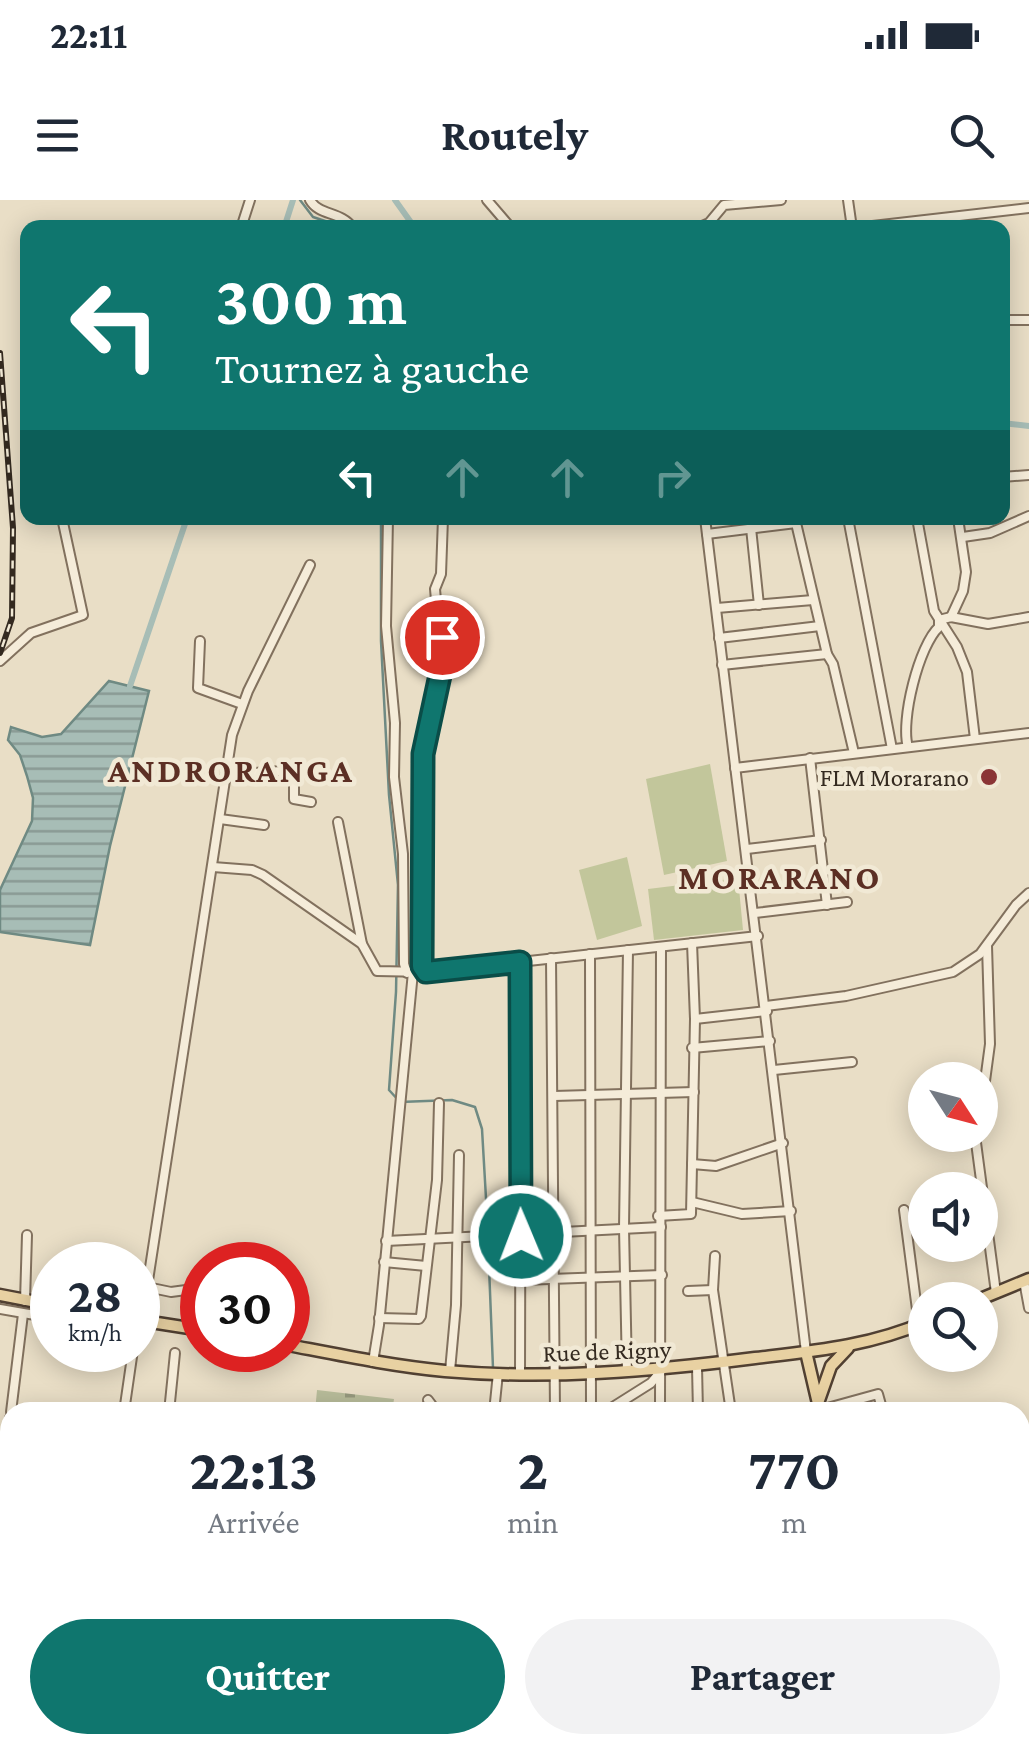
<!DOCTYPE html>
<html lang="fr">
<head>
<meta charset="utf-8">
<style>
	:root { --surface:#fff; --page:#f2f2f3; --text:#1f2937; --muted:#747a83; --accent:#0f766e }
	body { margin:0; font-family:"Crimson Pro",serif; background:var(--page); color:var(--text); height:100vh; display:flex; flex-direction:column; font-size:38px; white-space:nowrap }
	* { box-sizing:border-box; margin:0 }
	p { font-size:32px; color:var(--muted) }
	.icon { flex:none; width:55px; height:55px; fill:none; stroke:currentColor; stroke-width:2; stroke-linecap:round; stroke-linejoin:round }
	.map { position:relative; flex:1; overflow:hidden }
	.panel { position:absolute; left:0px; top:1202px; width:1030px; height:352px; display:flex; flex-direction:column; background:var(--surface); border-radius:30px 30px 0 0; box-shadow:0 5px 25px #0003 }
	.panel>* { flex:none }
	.top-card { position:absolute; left:20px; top:20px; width:990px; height:305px; border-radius:20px; box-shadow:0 5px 25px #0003; background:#0f766e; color:#fff; overflow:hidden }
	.needle { width:65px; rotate:126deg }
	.controls { position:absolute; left:908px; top:862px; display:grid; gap:20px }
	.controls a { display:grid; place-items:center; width:90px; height:90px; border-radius:50%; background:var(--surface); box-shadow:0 5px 25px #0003; font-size:50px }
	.speed { position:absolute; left:30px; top:1042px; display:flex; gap:20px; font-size:50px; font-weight:700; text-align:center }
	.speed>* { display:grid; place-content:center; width:130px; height:130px; border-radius:50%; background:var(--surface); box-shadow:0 5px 25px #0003; line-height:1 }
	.speed small { font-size:25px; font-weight:400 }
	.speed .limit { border:15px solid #d22; background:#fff; color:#111 }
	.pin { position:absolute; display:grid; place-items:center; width:85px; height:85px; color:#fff; margin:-42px; border:5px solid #fff; border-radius:50%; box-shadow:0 2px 10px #0007 }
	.me { position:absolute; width:110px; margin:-55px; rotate:359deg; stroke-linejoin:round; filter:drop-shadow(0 0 8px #0008) }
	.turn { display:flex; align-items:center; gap:35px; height:210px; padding:0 30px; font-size:45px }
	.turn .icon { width:130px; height:130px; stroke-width:2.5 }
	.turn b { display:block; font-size:70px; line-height:85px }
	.lanes { display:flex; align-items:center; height:95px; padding:0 30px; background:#0003; justify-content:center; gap:50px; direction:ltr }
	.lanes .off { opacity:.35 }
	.eta { display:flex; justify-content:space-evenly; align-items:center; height:170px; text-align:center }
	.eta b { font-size:60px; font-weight:700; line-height:70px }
	.action { display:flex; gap:20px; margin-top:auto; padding:20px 30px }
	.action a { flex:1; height:115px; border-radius:60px; background:var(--accent); color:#fff; font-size:40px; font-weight:700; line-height:115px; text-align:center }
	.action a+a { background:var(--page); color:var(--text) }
	.status { display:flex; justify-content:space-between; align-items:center; height:70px; padding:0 50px; background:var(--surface); direction:ltr }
	.status svg { height:28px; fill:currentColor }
	header { display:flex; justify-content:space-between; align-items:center; height:130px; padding:0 30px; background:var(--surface); font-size:45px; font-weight:700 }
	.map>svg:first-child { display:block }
	.green { fill:#c2c69b }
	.cemetery { fill:url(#cemetery-stones) }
	.water { fill:url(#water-rules); stroke:#6f8a83; stroke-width:2.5 }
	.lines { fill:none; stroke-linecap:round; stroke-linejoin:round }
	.stream { stroke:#6f8a83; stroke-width:2.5 }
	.canal { stroke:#a7bdb6; stroke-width:6 }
	.minor-casing { stroke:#82715e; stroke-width:12 }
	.major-casing { stroke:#514032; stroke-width:15 }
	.minor { stroke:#f5ecd9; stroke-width:8 }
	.major { stroke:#e8d1a2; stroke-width:10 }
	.rail-casing { stroke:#342a20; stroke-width:6 }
	.rail { stroke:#f1e9d5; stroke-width:2.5; stroke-dasharray:8; stroke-linecap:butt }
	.route-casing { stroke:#0a4d48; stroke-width:25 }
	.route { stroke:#0f766e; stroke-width:18 }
	.poi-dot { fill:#8b3536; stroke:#f1e9d5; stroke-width:4 }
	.labels { text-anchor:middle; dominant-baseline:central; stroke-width:9; stroke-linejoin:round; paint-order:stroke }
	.poi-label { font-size:25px; fill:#342a20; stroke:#f1e9d5; text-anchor:end }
	.street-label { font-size:25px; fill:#342a20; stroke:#f1e9d5 }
	.district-label { font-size:35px; font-weight:bold; letter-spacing:2.5px; fill:#5c2f24; stroke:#f1e9d5 }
</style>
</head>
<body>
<div class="status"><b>22:11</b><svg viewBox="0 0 49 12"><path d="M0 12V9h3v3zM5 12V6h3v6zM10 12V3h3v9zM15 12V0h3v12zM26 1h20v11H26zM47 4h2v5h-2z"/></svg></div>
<header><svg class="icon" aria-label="menu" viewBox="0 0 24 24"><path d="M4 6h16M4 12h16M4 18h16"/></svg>Routely<svg class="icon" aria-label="search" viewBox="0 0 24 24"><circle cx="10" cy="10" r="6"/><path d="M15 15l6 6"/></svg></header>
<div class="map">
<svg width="1029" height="1554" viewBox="0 0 1029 1554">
	<defs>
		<pattern id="cemetery-stones" width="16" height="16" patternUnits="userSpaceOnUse" patternTransform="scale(2.5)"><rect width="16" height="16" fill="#b8bc9a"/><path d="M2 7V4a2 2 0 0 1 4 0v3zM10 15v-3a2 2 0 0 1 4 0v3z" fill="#96997d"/></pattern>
		<pattern id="water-rules" width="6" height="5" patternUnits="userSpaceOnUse" patternTransform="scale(2.5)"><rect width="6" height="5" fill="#a7bdb6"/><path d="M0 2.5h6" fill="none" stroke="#899a94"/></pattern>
	</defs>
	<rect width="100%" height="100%" fill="#e9dec6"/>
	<g class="green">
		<polygon points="710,564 727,661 664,675 646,579"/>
		<polygon points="627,657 642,726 597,740 579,670"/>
		<polygon points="738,678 743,730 654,740 648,689"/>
	</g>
	<polygon class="cemetery" points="317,1190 394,1199 392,1212 315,1212"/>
	<polygon class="water" points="109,481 149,491 110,646 90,745 0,732 0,690 32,621 33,598 27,576 20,555 8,540 11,527 42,537 61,534"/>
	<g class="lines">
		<g class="stream">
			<polyline points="300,0 313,17 346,28"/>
			<polyline points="381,318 381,441 389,595 398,685 396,792 389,890 400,902 452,900 475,907 482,929 488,1033"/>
			<polyline points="488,1041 493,1168"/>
		</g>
		<g class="canal">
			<polyline points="395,0 415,28"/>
			<polyline points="284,28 293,0"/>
			<polyline points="1002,223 1029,226"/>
			<polyline points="130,486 187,318"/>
		</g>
		<defs>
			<g id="minor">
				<path d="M310 0C319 16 341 11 353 28"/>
				<polyline points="487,0 511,28"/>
				<polyline points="848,0 852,28"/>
				<polyline points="700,27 709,23 724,5 781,0"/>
				<polyline points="241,28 250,0"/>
				<polyline points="855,28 1029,8"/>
				<polyline points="1002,120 1029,120"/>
				<polyline points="1002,277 1029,275"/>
				<polyline points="388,318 386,426 395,523 394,577 403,654 404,764 407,773"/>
				<polyline points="705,318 806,1152"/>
				<polyline points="848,318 892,549"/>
				<polyline points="917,318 934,411 957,447 967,472 975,539"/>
				<polyline points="751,328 759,405"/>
				<polyline points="707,334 796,323 827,454 722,465"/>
				<polyline points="963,337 990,333 1029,316"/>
				<polyline points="717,408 813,400"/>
				<polyline points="951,417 963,391 966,372 958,318"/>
				<polyline points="719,438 820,426"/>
				<polyline points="200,441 198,488 242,504"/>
				<polyline points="827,454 833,464 854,553"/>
				<polyline points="0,461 31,433 83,415 62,318"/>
				<path d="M908 547C900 521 919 445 939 427V420L951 417 988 424 1029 417"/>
				<polyline points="810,558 827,705"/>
				<polyline points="735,568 1029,533"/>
				<polyline points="227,575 294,570 294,599 311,602"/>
				<polyline points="220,619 264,625"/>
				<polyline points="338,622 362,744"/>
				<polyline points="747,649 821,640"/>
				<polyline points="213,667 252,670 263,675 362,744 377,771 427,772 758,736"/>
				<polyline points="755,713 847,702"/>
				<polyline points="590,754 591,1212"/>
				<polyline points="551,758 555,1212"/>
				<polyline points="427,772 421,757 423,554 442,466 435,389 441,374 443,318"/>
				<polyline points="766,806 846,796 953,772 980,754 1016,705 1029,693"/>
				<polyline points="695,819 767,811"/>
				<polyline points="692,848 770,841"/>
				<polyline points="774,870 852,862"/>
				<polyline points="554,896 694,892"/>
				<polyline points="980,918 990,844 987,746"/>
				<polyline points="975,935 996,1093"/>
				<polyline points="692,964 716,966 783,943"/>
				<polyline points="692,1002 742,1014 791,1011"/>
				<polyline points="904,1010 919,1125"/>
				<polyline points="658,1016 691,1014 695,819 692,743"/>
				<polyline points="386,1041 661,1027"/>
				<polyline points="715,1056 713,1090 731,1212"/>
				<polyline points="384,1062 426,1066"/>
				<polyline points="522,1080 662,1075"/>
				<polyline points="1024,1081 1029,1108"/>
				<polyline points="147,1087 171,1092 186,1090"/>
				<polyline points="688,1091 713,1090"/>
				<polyline points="25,1101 27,1035"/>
				<polyline points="0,1109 52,1118"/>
				<polyline points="379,1118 419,1119 421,1116 437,980 439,903"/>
				<polyline points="138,1120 147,1087 232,535 248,491 310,365"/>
				<polyline points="373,1162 379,1125 413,772"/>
				<polyline points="697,1167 698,1212"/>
				<polyline points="450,1171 456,1105 459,955"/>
				<polyline points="627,1172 624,1028 628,750"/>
				<polyline points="520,1174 521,762"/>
				<polyline points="428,1200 437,1212"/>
				<polyline points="820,1210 878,1194 883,1212"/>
				<polyline points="11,1212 23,1114"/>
				<polyline points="124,1212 133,1150"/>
				<polyline points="169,1212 175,1153"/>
				<polyline points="494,1212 498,1173"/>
				<polyline points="605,1212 651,1183 661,1171"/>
				<polyline points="660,1212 661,747"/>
				<polyline points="0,1330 10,1218"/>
				<polyline points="1020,1361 1029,1359"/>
				<polyline points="1020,1487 1029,1522"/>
				<polyline points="0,1503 10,1505"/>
				<polyline points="518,1545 518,1554"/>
				<polyline points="552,1545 552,1554"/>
				<polyline points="589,1545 589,1554"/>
				<polyline points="661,1545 661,1554"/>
				<polyline points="681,1545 681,1554"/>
				<polyline points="712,1545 712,1554"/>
				<polyline points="406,1553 407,1545"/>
				<polyline points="73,1554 74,1545"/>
				<polyline points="152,1554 154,1545"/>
				<polyline points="279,1554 280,1545"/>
				<polyline points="460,1554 479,1545"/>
				<polyline points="489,1554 490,1545"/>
				<polyline points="625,1554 626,1545"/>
				<polyline points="934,1554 964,1545"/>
			</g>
			<g id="major">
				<polyline points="0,1095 52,1105"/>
				<polyline points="978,1100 1029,1079"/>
				<polyline points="138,1120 202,1130"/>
				<path d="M288 1145C340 1155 392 1166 445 1171 548 1180 653 1171 755 1158 814 1151 870 1146 925 1122"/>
				<polyline points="806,1152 820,1212"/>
				<polyline points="818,1203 831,1166 848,1148"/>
				<polyline points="902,1545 904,1554"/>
			</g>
		</defs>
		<use href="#minor" class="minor-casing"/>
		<use href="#major" class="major-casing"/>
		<use href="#minor" class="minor"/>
		<use href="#major" class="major"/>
		<defs>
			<polyline id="rail" points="0,153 13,328 12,418 0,453"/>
		</defs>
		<use href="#rail" class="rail-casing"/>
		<use href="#rail" class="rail"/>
	</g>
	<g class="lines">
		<defs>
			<polyline id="route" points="442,437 442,466 423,554 422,766 426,772 520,762 521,1036"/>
		</defs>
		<use href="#route" class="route-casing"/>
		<use href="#route" class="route"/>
	</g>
	<circle class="poi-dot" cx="989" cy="577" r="10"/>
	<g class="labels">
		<g class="poi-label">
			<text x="969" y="577">FLM Morarano</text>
		</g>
		<g class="street-label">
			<text transform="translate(607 1151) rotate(-2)">Rue de Rigny</text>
		</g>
		<g class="district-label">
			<text x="231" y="570">ANDRORANGA</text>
			<text x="780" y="677">MORARANO</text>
		</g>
	</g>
</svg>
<div class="controls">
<a><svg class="needle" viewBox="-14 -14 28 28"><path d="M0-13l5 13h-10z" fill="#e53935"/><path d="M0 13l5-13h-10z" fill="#747a83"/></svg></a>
<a><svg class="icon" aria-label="sound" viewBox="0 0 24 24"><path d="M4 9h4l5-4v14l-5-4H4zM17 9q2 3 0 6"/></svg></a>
<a><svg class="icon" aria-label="search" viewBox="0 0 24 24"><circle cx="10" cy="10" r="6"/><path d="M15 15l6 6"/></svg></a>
</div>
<div class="speed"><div>28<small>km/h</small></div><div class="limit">30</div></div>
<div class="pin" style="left:442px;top:437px;background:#d93025"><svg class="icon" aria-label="arrive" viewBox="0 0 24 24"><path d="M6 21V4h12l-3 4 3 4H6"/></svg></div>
<svg class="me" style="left:521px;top:1036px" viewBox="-20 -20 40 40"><circle r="17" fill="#0f766e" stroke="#fff" stroke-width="3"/><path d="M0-11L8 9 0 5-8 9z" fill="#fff"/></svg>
<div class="top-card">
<div class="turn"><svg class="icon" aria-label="left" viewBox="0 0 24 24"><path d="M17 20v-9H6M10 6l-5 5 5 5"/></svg><div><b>300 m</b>Tournez à gauche</div></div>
<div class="lanes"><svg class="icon" aria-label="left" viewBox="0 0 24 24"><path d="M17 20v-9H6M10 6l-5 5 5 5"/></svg><svg class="icon off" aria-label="ahead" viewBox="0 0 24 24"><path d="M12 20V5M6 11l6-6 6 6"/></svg><svg class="icon off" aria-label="ahead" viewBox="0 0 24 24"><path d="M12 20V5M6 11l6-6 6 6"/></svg><svg class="icon off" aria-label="right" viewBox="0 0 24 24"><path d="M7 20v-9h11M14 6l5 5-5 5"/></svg></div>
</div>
<section class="panel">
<div class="eta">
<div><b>22:13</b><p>Arrivée</p></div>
<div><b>2</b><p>min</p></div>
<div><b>770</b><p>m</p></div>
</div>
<div class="action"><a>Quitter</a><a>Partager</a></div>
</section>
</div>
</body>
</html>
